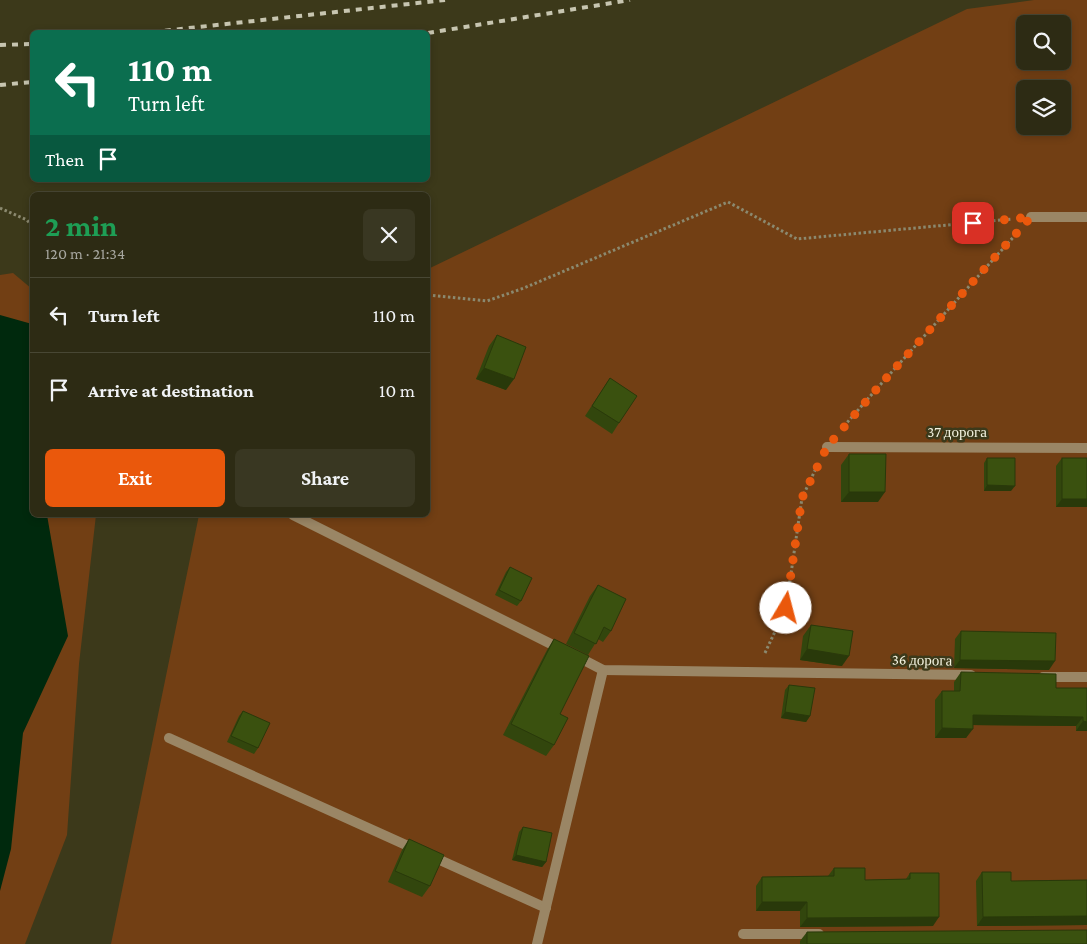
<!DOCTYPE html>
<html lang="en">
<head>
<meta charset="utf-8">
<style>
	:root { --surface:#2d2b14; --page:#393722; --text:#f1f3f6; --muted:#a7a7a0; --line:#484734; --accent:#ea580c }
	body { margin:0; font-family:"Crimson Pro",serif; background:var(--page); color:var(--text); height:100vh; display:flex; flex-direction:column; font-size:19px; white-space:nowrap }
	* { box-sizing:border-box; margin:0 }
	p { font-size:16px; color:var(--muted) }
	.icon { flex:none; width:28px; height:28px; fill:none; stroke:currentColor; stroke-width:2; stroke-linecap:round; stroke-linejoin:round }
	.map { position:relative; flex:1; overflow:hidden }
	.drawer { position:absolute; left:30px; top:192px; width:400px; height:325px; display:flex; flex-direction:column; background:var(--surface); border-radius:8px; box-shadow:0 2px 8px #0003,0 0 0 1px var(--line) }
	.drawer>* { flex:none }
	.banner { position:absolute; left:30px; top:30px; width:400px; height:152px; border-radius:8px; box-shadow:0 2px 8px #0003,0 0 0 1px var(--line); background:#0b6e4f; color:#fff; overflow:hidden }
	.controls { position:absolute; left:1016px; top:15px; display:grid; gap:10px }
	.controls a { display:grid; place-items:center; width:55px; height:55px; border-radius:8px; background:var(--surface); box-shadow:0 2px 8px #0003,0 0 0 1px var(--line); font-size:25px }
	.pin { position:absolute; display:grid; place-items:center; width:42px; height:42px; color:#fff; margin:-21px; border-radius:10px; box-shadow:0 2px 8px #0006 }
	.me { position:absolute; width:55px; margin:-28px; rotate:8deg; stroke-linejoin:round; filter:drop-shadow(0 0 4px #0008) }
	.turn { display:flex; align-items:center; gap:18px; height:105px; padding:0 15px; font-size:22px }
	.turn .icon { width:65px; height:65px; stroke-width:2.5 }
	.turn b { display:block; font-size:35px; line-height:42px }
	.then { display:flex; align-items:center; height:48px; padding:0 15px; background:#0003; gap:10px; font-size:19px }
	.round { display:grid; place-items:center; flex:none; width:52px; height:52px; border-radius:8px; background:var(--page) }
	.overview { display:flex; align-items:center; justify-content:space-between; height:85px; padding:0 15px }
	h1 { font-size:30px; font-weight:700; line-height:38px; color:#1e9e55 }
	.button { display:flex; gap:10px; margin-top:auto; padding:10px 15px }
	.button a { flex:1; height:58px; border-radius:8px; background:var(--accent); color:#fff; font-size:20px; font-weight:700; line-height:58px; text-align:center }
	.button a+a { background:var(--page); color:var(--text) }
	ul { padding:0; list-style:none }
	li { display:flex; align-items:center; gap:15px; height:75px; padding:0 15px; border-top:1px solid var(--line) }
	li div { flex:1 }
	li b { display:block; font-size:19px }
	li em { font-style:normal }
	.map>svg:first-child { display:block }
	.green { fill:#723f14; fill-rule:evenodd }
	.water { fill:#00290d }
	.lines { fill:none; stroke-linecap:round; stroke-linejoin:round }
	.path { stroke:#8b896f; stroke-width:3; stroke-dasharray:2.5 2.5; stroke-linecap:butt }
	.lane { stroke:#9a8665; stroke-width:10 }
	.rail { stroke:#c7c5b0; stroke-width:4; stroke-dasharray:6 6; stroke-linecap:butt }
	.wall { fill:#32460d }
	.shaded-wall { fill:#29390a }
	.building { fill:#3a510f; stroke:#29390a }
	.route { stroke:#ea580c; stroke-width:9; stroke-dasharray:0 16.2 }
	.labels { text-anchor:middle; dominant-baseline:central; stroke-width:5; stroke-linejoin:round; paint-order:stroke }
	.street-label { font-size:15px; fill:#f4f3e0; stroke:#3c391a }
</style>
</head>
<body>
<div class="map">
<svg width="1087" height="944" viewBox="0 0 1087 944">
	<rect width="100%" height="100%" fill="#3c391a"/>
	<g class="green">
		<path d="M1034 0H1087V944H111L199 515H428V269L967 9ZM1025 24H1062V61H1025ZM1025 89H1062V126H1025Z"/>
		<polygon points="13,273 32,289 32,515 96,515 79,664 67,835 25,944 0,944 0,275"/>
	</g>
	<polygon class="water" points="0,315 32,324 32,515 47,515 68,636 23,733 11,849 0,891"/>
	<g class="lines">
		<g class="path">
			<polyline points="0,208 27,220 32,226"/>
			<polyline points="428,295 487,301 524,288 728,202 797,239 1012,219"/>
			<polyline points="844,426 881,384 1018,232"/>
			<polyline points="765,653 786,608 802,498 818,464"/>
		</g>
		<g class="lane">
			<polyline points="1031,217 1087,217"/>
			<polyline points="827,447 1087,448"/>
			<polyline points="293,515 563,650"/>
			<polyline points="576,656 603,670 971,675"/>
			<polyline points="1043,677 1087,677"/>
			<polyline points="169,738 417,850"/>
			<polyline points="431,856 546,908"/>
			<polyline points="743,934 819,934"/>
			<polyline points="537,944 603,670"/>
		</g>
		<g class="rail">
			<polyline points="153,32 445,0"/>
			<polyline points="428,33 630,0"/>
			<polyline points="0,45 32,44"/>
			<polyline points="0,85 32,82"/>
		</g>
	</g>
	<g class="wall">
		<polygon points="497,335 506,390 476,379 489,346"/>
		<polygon points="610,378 619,423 612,434 585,416"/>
		<polygon points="849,454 878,502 841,502 841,465"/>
		<polygon points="987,458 1011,491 984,491 984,463"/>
		<polygon points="1062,458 1087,458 1087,507 1056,507 1056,466"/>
		<polygon points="510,567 521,601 517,606 495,595 506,572"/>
		<polygon points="598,585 611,631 603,642 598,639 588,655 566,644 590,596"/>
		<polygon points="811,625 842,666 800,660 803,636"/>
		<polygon points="961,631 1049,670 954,668 955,639"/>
		<polygon points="554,639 560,714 554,745 546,756 503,735 547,650"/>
		<polygon points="961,672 1056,688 1087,688 1087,731 1076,731 1076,726 973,725 966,738 935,738 935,700 942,691 954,691 954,682"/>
		<polygon points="789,685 810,716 806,722 781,718 785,690"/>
		<polygon points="243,711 258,748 254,754 227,742 239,716"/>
		<polygon points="523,827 546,862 542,867 512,860 519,832"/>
		<polygon points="409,839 430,886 422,897 388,882 402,850"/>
		<polygon points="834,868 865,880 906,879 910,873 933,926 800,927 800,911 756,911 756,886 762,877 828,876"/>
		<polygon points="982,872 1011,881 1087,880 1087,925 977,926 976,881"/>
		<polygon points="807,932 1087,944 800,944 800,941"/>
	</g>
	<g class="shaded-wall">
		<polygon points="484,368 514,379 506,390 476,379"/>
		<polygon points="987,485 1015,486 1011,491 984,491"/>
		<polygon points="849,492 885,492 878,502 841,502"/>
		<polygon points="1062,499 1087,499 1087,507 1056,507"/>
		<polygon points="807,649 849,656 842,666 800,660"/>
		<polygon points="960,660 1055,661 1049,670 954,668"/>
		<polygon points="785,712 810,716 806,722 781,718"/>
		<polygon points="973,715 1083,717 1076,726 967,725"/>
		<polygon points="1083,721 1087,722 1087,731 1076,731"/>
		<polygon points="942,728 973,729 966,738 935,738"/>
		<polygon points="516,855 546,862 542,867 512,860"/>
		<polygon points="762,902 807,902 800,911 756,911"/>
		<polygon points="1087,916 1087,925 977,926 983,917"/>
		<polygon points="939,917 933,926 800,927 807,918"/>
	</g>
	<g class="building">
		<polygon points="497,335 526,347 514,379 484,368"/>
		<polygon points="610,378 637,396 619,423 592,406"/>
		<polygon points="849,454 886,454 885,492 849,492"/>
		<polygon points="987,458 1015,458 1015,486 987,485"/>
		<rect x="1062" y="458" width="25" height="41"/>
		<polygon points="510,567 532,578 521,601 499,590"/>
		<polygon points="598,585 626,599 611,631 604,627 596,644 574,633"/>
		<polygon points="811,625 853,631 849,656 807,649"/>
		<polygon points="961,631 1056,633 1055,661 960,660"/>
		<polygon points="554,639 589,656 560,714 568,718 554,745 511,724"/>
		<polygon points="961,672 1056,674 1056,688 1087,688 1087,722 1083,721 1083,717 973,715 973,729 942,728 942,691 960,691"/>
		<polygon points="789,685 815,688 810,716 785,712"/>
		<polygon points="243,711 270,723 258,748 231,736"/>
		<polygon points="523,827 552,833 546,862 516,855"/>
		<polygon points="409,839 444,855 430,886 395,871"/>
		<polygon points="834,868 865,868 865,880 910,879 910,873 939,873 939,917 807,918 807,902 762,902 762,877 834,876"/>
		<polygon points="982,872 1011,872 1011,881 1087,880 1087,916 983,917"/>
		<polygon points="1087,930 1087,944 807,944 807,932"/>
	</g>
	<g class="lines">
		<polyline class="route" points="786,608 802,498 827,447 881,384 1031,217 973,223"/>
	</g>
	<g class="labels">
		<g class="street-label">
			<text x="957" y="432">37 дорога</text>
			<text transform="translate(922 660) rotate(1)">36 дорога</text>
		</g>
	</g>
</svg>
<div class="controls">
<a><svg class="icon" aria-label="search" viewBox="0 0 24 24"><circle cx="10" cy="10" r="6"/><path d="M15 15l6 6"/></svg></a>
<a><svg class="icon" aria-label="layers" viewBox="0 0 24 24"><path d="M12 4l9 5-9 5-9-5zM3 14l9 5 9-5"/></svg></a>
</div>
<div class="pin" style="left:973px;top:223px;background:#d93025"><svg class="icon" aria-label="arrive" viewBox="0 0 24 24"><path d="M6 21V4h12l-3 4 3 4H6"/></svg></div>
<svg class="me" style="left:786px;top:608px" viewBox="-20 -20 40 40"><circle r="19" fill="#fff"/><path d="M0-13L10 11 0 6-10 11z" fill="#ea580c"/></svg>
<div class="banner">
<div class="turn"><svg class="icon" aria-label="left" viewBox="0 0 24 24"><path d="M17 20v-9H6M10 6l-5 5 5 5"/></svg><div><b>110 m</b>Turn left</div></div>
<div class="then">Then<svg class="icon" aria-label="arrive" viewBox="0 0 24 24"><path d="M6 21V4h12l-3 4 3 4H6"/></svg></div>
</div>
<section class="drawer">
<div class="overview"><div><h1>2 min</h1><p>120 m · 21:34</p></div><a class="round"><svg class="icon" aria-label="close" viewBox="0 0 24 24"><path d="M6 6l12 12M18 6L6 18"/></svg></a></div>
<ul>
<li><svg class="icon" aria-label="left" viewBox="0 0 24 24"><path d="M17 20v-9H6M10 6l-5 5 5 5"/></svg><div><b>Turn left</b></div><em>110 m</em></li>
<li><svg class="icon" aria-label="arrive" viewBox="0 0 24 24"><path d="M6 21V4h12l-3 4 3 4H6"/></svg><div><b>Arrive at destination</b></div><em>10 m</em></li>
</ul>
<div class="button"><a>Exit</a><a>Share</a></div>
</section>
</div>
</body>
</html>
